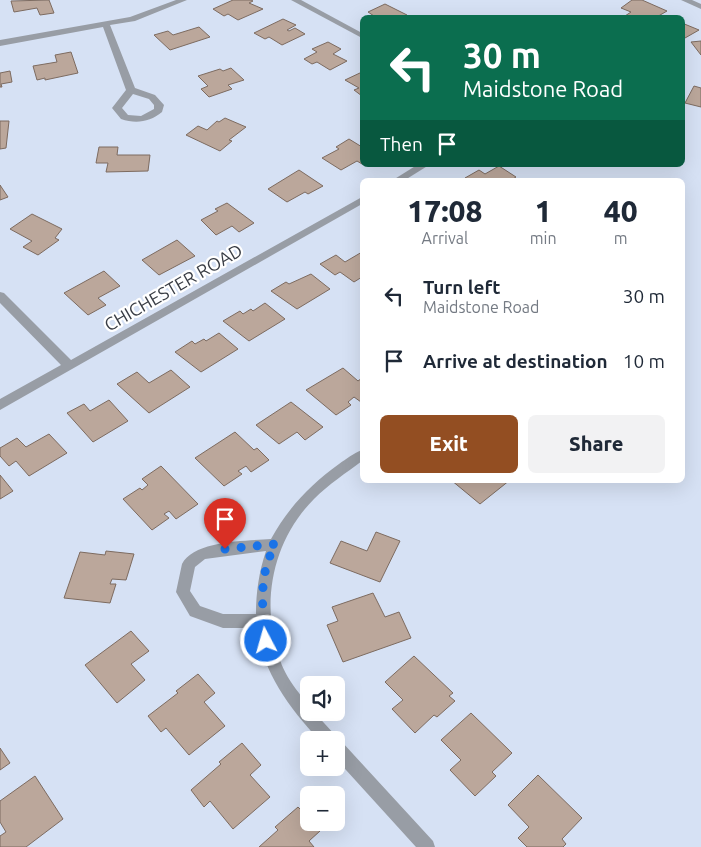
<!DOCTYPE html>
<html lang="en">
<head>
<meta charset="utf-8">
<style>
	:root { --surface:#fff; --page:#f2f2f3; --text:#1f2937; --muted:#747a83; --accent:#934e22 }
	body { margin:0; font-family:Ubuntu,sans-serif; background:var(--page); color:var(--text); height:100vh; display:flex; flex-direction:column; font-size:19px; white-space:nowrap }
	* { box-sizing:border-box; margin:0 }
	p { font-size:16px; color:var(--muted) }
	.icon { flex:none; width:28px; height:28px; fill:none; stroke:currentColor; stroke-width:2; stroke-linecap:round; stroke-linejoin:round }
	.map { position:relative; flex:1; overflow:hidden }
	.sheet { position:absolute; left:360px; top:178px; width:325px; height:305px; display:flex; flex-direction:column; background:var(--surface); border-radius:8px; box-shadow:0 5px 20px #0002 }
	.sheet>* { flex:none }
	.hud { position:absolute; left:360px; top:15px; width:325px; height:152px; border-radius:8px; box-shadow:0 5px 20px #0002; background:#0b6e4f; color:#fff; overflow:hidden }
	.tools { position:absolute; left:300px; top:676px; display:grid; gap:10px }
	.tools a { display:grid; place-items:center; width:45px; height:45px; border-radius:8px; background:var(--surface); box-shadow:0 5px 20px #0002; font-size:25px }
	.pin { position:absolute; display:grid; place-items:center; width:42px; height:42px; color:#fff; margin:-51px -21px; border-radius:50% 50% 50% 0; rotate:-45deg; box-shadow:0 0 5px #0007 }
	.pin .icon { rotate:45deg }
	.me { position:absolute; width:55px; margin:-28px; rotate:354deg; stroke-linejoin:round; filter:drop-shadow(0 0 4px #0008) }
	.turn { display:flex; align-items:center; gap:18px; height:105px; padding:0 20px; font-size:22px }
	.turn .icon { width:65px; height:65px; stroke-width:2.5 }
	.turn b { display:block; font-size:35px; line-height:42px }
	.then { display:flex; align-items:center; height:48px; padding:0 20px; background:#0003; gap:10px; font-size:19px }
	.eta { display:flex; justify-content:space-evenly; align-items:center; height:85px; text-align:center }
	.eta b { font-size:30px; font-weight:800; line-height:35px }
	.cta { display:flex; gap:10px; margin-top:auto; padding:10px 20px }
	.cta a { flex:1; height:58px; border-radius:8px; background:var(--accent); color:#fff; font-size:20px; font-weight:800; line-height:58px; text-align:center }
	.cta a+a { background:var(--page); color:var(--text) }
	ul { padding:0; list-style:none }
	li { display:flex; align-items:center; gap:15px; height:65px; padding:0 20px }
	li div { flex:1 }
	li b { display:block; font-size:19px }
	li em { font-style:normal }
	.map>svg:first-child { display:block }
	.building { fill:#bba79b; stroke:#7d6b60 }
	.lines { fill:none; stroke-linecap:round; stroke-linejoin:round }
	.minor { fill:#989da5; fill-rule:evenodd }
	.route { stroke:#1a73e8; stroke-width:9; stroke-dasharray:0 16.2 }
	.labels { text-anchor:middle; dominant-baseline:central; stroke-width:4.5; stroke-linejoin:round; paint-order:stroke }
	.street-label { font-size:18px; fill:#393d45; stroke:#fff }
</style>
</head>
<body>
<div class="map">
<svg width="701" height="847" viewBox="0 0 701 847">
	<rect width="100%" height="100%" fill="#d6e1f4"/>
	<g class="building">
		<polygon points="49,0 54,13 40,15 37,8 14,12 11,1"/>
		<polygon points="233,0 251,0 253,1 249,3 263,9 238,20 228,14 224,16 213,9"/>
		<polygon points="632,0 642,0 667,11 655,18 628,18 625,16 631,12 621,8"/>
		<polygon points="385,4 407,15 403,18 377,18 368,12"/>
		<polygon points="283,19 296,25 287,30 289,31 295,28 305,34 282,45 269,37 265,39 254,33"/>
		<polygon points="682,23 699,30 685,38 682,37"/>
		<polygon points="199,27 210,37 170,50 154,35 168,31 173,35"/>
		<polygon points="701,41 701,55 691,42"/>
		<polygon points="328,42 341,49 333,54 347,61 330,70 317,62 312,64 304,59 317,52 312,49"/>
		<polygon points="71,52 78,73 45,80 45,78 37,80 33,66 57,62 55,55"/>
		<polygon points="231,68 244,80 228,85 232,89 209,97 201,89 208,86 198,76 220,69 223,71"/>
		<polygon points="10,71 12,82 1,84 2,87 0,87 0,73"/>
		<polygon points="362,72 362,96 354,90 359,88 345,80"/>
		<polygon points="694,86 701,88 701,107 685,103"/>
		<polygon points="225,118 246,127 229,140 232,141 220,151 186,135 198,126 207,130 217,121 219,122"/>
		<polygon points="0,121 9,121 6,148 0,149"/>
		<polygon points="349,139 362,147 362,164 357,161 341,170 322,158 339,149 336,147"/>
		<polygon points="99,147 118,147 117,155 150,155 148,171 106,172 108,163 96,163"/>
		<polygon points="499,166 516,177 513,179 514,180 469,180 465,178 479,170 485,174"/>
		<polygon points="299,170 323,186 308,194 305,192 287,202 268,189"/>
		<polygon points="0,185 8,197 0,200"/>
		<polygon points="227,203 254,223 239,232 232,226 216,235 201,220 218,211 215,209"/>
		<polygon points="32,214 62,229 55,238 59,240 38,255 23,247 32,241 10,229"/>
		<polygon points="177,240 195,256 159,275 142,260"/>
		<polygon points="362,252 362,277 354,282 340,272 335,275 320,264 336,255 345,262"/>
		<polygon points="104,271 120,286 98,298 106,305 88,315 64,293"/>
		<polygon points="311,274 330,289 297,309 271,291 286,282 289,284"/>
		<polygon points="265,303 285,319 249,341 223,321 240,311 243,314 251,309 253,311"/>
		<polygon points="219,333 238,349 201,372 175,352 192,341 195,344 204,339 206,341"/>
		<polygon points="343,368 358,381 362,378 362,401 361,402 354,397 348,402 351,405 336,415 306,390"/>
		<polygon points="171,370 190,387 149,413 117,384 137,372 149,383"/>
		<polygon points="109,400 128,421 93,442 67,413 84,404 90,411"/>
		<polygon points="291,402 323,427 305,440 297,432 279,444 256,425"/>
		<polygon points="235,432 254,450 257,448 269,460 251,472 246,466 238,471 242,474 224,486 195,458"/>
		<polygon points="49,434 67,453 29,476 16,461 9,466 0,456 0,448 17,438 26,447"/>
		<polygon points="161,466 198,504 176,519 169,511 164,514 169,518 152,530 123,499 140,488 142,490 148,485 142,479"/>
		<polygon points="0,475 13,491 0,499"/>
		<polygon points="451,480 510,480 480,504"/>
		<polygon points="376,532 400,541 380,582 330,563 341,541 367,551"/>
		<polygon points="106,551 134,554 126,580 112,579 110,584 116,584 110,603 64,598 80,552 105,555"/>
		<polygon points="373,593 385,617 399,612 411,638 343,662 327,625 338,621 332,607"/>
		<polygon points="131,631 149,651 131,664 145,680 117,703 85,665"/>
		<polygon points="414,656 453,693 449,696 455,701 437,717 434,715 415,733 392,709 403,700 385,682"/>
		<polygon points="198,674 215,693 204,702 225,726 189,755 166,728 161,732 148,716 178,693 176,691"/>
		<polygon points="471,713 512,753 492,772 496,776 475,796 450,770 461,760 441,740"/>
		<polygon points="242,743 261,765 250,775 270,797 233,829 210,801 204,807 191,790 221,764 219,762"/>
		<polygon points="0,748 10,763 0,770"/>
		<polygon points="538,775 582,818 562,839 566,844 563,847 527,847 518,838 529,827 508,805"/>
		<polygon points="35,776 63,819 26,847 0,847 0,836 6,832 0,822 0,801"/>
		<polygon points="298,807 309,818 309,822 312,822 320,831 309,841 314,847 259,847 278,830 275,827"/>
	</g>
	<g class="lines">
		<g class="minor">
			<path d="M176 0H187L135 21 110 25 135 88 155 95 164 105 162 112C150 122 136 124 121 119L112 108 126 90 103 27 0 46V40L130 17ZM133 94 149 99 154 105V109L141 116 128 115 122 108Z"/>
			<polygon points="291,0 301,0 362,33 362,38"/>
			<polygon points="681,0 692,0 701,4 701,9"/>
			<polygon points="417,165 429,165 405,180 393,180"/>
			<polygon points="362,197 362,204 0,410 0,399 61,365 0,303 0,292 4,293 71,360"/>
			<path d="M362 450V461C346 473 329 484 314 499 272 541 260 604 280 660 284 672 291 683 299 693 301 697 306 701 308 705 309 707 309 710 309 712H314L335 735 337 740 342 742 433 841 435 847H416L336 759V740H319C289 707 263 673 257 628H223L190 616 176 592 182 564C194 540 247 541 271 539 288 508 310 485 339 464 346 459 354 453 362 450ZM266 551C259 572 256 592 256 614H223L200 606 190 591 195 567 205 559Z"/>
		</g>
	</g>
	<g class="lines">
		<path class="route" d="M225 549 276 544C258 573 262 609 266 641"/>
	</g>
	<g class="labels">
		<g class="street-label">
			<text transform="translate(173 287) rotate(-30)">CHICHESTER ROAD</text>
		</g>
	</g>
</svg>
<div class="tools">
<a><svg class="icon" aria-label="sound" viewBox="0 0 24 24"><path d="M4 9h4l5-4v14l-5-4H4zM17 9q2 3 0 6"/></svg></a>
<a>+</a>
<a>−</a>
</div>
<div class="pin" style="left:225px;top:549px;background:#d93025"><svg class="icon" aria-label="arrive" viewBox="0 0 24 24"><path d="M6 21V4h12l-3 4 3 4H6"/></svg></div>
<svg class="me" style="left:266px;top:641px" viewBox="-20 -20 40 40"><circle r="17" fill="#1a73e8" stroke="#fff" stroke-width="3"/><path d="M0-11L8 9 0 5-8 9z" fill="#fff"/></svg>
<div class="hud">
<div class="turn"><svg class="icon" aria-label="left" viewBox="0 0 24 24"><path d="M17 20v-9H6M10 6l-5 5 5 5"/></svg><div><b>30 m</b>Maidstone Road</div></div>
<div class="then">Then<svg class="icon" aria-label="arrive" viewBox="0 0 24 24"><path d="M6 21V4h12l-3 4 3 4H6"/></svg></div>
</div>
<section class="sheet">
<div class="eta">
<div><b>17:08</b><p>Arrival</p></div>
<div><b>1</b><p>min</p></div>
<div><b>40</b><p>m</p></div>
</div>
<ul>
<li><svg class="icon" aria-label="left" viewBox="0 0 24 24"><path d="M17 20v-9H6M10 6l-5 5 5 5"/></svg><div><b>Turn left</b><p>Maidstone Road</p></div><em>30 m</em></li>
<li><svg class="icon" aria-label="arrive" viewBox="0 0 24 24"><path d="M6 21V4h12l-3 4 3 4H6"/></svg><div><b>Arrive at destination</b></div><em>10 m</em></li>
</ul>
<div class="cta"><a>Exit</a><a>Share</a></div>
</section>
</div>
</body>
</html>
